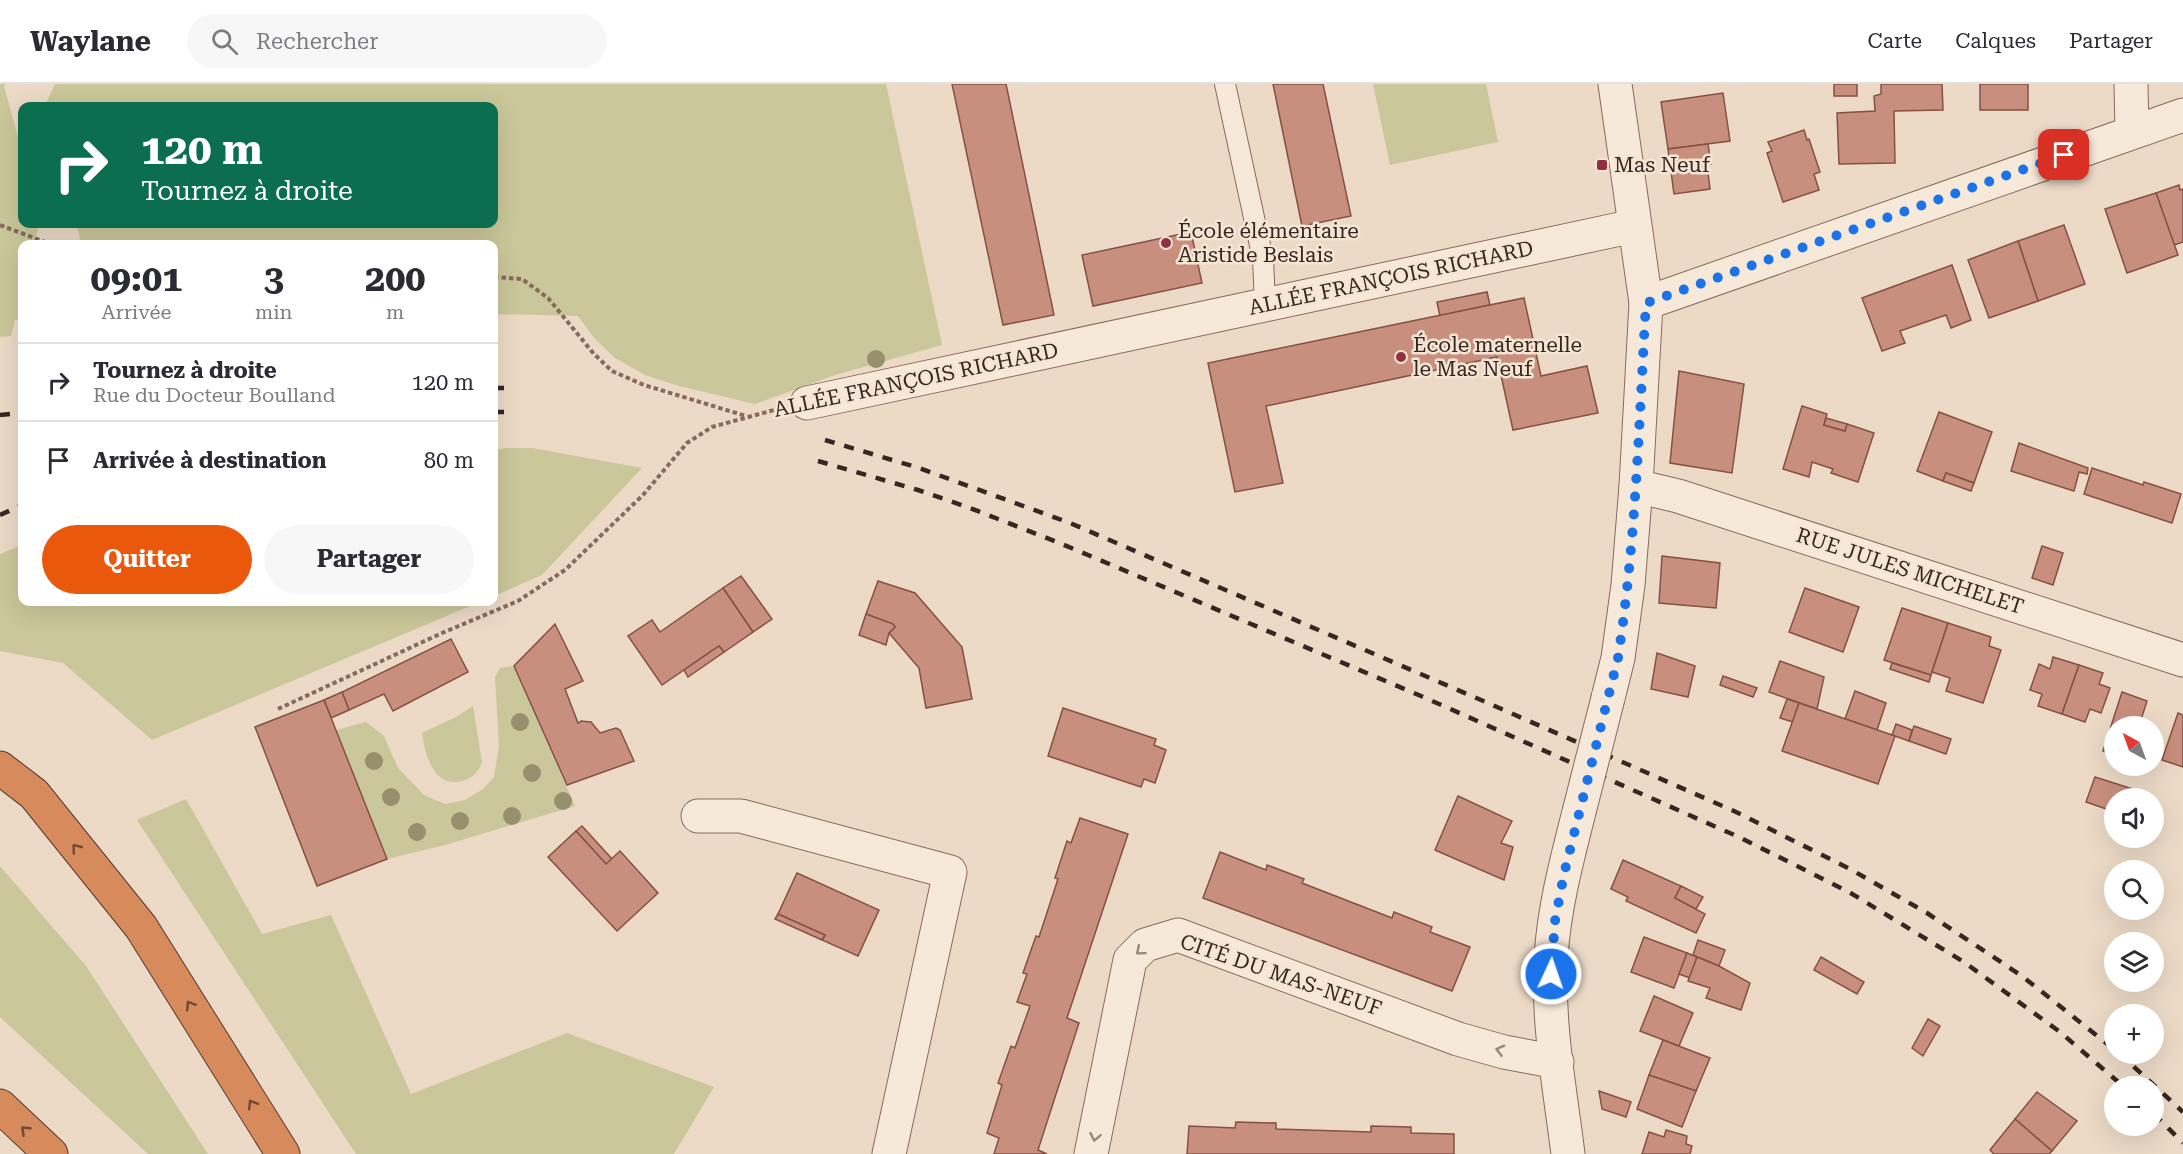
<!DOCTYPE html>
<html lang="fr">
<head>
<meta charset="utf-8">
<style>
	:root { --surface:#fff; --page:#f7f7f7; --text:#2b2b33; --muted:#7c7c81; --line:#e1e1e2; --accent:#ea580c }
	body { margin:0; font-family:"Roboto Serif",serif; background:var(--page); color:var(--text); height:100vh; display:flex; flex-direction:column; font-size:22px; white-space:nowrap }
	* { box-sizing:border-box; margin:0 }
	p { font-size:20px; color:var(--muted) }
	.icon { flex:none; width:33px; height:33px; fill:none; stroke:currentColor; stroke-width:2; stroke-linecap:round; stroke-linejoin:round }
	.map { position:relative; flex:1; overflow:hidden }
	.drawer { position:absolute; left:18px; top:156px; width:480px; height:366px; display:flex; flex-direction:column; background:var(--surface); border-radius:12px; box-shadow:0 6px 24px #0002 }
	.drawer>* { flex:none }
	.top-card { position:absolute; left:18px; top:18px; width:480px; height:126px; border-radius:12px; box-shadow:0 6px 24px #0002; background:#0b6e4f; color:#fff; overflow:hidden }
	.needle { width:39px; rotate:319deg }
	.tools { position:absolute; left:2104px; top:632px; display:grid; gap:12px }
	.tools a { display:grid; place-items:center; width:60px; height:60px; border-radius:50%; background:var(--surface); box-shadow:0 6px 24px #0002; font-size:30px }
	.pin { position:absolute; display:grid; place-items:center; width:51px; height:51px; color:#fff; margin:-26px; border-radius:12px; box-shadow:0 3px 9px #0006 }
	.me { position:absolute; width:66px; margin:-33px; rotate:3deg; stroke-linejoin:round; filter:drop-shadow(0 0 4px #0008) }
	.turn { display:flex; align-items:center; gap:21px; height:126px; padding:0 24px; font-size:27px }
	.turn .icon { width:78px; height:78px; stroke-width:2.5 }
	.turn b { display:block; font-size:42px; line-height:51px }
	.eta { display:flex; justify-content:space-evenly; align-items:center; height:102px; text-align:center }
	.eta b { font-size:36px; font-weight:700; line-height:42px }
	.button { display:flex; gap:12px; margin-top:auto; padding:12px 24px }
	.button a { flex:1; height:69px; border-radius:36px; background:var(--accent); color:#fff; font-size:24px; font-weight:700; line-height:69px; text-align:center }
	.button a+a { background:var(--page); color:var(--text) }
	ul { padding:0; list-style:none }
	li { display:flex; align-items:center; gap:18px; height:78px; padding:0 24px; border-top:2px solid var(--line) }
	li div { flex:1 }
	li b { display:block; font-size:22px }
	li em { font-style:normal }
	header { display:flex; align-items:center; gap:36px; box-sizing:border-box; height:84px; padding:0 30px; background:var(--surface); border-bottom:2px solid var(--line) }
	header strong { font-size:28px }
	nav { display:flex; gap:33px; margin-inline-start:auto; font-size:21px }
	.search { width:420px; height:54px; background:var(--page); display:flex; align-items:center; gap:15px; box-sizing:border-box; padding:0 21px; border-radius:33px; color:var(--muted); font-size:22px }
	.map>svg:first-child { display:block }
	.green { fill:#cac79a }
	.building { fill:#c98f7e; stroke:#855143; stroke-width:1.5 }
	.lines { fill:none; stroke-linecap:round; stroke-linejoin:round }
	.service-casing { stroke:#876b5c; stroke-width:22 }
	.minor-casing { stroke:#876b5c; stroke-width:35 }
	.tertiary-casing { stroke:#876b5c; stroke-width:35 }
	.motorway-casing { stroke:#553b30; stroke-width:35 }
	.path { stroke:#876b5c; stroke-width:4; stroke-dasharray:4.5 3; stroke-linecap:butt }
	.service { stroke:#f7e9d9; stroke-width:20 }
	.minor { stroke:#f7e9d9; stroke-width:33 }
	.tertiary { stroke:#f7e9d9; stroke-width:33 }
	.motorway { stroke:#d78a5b; stroke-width:33 }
	.rail { stroke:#382720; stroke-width:4.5; stroke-dasharray:10 10; stroke-linecap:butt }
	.tertiary-bridge-casing { stroke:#876b5c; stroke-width:35; stroke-linecap:butt }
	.tertiary-bridge { stroke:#f7e9d9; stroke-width:33 }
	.tree { fill:#96906f }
	.oneway { stroke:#704a35 }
	.oneway2 { stroke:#98887c }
	.route { stroke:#1a73e8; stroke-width:10; stroke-dasharray:0 18 }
	.poi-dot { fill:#932f42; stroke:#f4e5d5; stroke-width:2 }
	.labels { text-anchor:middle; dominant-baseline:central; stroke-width:5; stroke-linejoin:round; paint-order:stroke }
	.poi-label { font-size:21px; fill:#382720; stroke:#f4e5d5; text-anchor:start }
	.street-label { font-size:21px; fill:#382720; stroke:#f4e5d5 }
</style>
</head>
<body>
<header>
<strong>Waylane</strong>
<div class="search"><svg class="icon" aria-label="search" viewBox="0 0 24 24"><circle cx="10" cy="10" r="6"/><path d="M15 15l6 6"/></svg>Rechercher</div>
<nav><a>Carte</a><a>Calques</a><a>Partager</a></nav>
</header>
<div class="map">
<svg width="2183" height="1070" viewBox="0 0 2183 1070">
	<rect width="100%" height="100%" fill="#ecdac6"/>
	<g class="green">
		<polygon points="0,0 6,0 4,2 22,68 22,140 39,140 34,160 22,160 22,235 15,236 11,252 0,253"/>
		<polygon points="55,0 886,0 942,261 835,291 755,320 679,302 645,291 615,274 595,255 578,232 494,230 494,160 94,160 80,156 77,140 494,140 494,22 45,22"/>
		<polygon points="1373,0 1486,0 1498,58 1390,81"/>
		<polygon points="506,364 532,364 642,384 542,491 494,512 494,366"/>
		<polygon points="22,461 22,518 480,518 152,656 63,579 0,567 0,470"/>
		<polygon points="514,582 575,722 445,761 387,775 336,646 366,638 384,652 398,684 424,711 445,720 465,716 483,705 494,693 499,662 495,593 500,584"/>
		<path d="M473 622 482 679C478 688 472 695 462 697 433 704 425 670 422 649L456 633Z"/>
		<polygon points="186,715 262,850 331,831 411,1010 567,949 714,1003 674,1070 356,1070 137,736"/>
		<polygon points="0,782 86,882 208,1070 148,1070 0,933"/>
	</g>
	<g class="building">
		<polygon points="952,0 1006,0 1054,231 1003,241"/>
		<polygon points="1273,0 1323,0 1351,132 1302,142"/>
		<rect x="1834" y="0" width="23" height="12"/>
		<polygon points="1881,0 1942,0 1943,26 1894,27 1895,79 1839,80 1837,29 1875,27 1874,12 1881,10"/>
		<rect x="1980" y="0" width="48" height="26"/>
		<polygon points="1723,9 1730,57 1668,65 1661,18"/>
		<polygon points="1804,46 1807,56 1809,55 1820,88 1814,90 1819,106 1783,118 1767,69 1772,67 1768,58"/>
		<polygon points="1708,60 1711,80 1707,80 1710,105 1674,110 1668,65"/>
		<polygon points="2179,101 2180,106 2183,105 2183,158 2174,161 2156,109"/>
		<polygon points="2156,109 2178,171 2127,189 2105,125"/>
		<polygon points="2064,141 2085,200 2038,217 2018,157"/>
		<polygon points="1191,148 1202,199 1093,222 1082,171"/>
		<polygon points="2018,157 2038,217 1989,234 1968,176"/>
		<polygon points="1952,181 1971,236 1951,244 1946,231 1900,247 1905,259 1882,267 1862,214"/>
		<polygon points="1487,208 1490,221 1440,232 1437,218"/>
		<polygon points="1524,214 1541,292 1587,282 1598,329 1513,346 1497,273 1266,322 1283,399 1235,408 1208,279"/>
		<polygon points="1679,287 1744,300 1732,389 1670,379"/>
		<polygon points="1802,322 1827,330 1824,341 1845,347 1847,340 1874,349 1858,398 1831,389 1833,385 1812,378 1809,393 1783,385"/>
		<polygon points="1939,328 1992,348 1974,399 1946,389 1943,397 1917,387"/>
		<polygon points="1826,334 1847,340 1845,347 1824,341"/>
		<polygon points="2019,359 2088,384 2087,390 2079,388 2074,407 2011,387"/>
		<polygon points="2092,384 2143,401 2144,398 2181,410 2172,439 2084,410"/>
		<polygon points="1946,389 1974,399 1971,407 1943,397"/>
		<polygon points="2042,462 2063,469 2053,501 2032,494"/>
		<polygon points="1662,472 1720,479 1716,524 1659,519"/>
		<polygon points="741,492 772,535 753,548 723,504"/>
		<polygon points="878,497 915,509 962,563 972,615 926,624 919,584 889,549 895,543 893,540 866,530"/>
		<polygon points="723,504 753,548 724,568 719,562 662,601 628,552 652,536 660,548"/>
		<polygon points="1805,504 1859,523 1843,568 1789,548"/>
		<polygon points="1902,524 1948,539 1931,591 1884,576"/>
		<polygon points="866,530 893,540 895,543 889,549 886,561 859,551"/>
		<polygon points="1948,539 1991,553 1989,562 2001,566 1983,619 1946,607 1950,594 1932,588"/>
		<polygon points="555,540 583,597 565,605 578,639 581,637 591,638 600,649 616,644 620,646 634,677 567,701 514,582"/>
		<polygon points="451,555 468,588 393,627 384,610 349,626 342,608"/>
		<polygon points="719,562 724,568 688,593 684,586"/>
		<polygon points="1657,569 1695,582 1688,613 1651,605"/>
		<polygon points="2053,573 2079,581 2062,630 2038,622 2042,610 2030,606 2039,580 2050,585"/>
		<polygon points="1780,577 1824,593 1817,625 1769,608"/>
		<polygon points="1892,579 1931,591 1929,598 1890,585"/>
		<polygon points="2079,581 2103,589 2099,600 2110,604 2101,629 2090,625 2085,638 2062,630"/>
		<polygon points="1723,592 1757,604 1753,613 1720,601"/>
		<polygon points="1855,607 1886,619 1877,646 1845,635"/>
		<polygon points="342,608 349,626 331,634 324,616"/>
		<polygon points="2122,608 2147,617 2139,642 2115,642 2115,671 2103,667"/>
		<polygon points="1787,615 1799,619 1793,638 1780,634"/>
		<polygon points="324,616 387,775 317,802 255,643"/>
		<polygon points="1799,619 1895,652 1878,700 1782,667"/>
		<polygon points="1063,624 1156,655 1154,661 1166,666 1155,699 1144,695 1141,703 1048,672"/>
		<polygon points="2178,629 2183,631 2183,683 2162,676"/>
		<polygon points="1896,640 1912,646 1909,657 1892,651"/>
		<polygon points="1914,642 1951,655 1946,670 1909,657"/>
		<polygon points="2095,693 2139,707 2137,714 2115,714 2115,728 2086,718"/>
		<polygon points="1458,712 1512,737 1501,759 1513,763 1504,796 1435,766"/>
		<polygon points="1080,734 1128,750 1067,934 1079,939 1038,1066 1047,1070 994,1070 999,1054 987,1049 1002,1001 998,999 1011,962 1015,964 1030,922 1017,918 1027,890 1023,889 1036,852 1039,853 1058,795 1055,794 1067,757 1071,759"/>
		<polygon points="582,742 612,775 606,780 576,747"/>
		<polygon points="576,747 606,780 620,767 658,809 617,847 548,773"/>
		<polygon points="1220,768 1266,786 1267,781 1304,795 1302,799 1392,834 1394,828 1432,843 1430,848 1470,863 1452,907 1203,814"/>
		<polygon points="1623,776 1681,802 1675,814 1705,830 1696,849 1626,817 1628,813 1611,805"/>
		<polygon points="797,789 879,826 858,872 822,856 825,851 778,830"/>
		<polygon points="1681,802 1703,813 1696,825 1675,814"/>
		<polygon points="778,830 825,851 822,856 775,835"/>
		<polygon points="1644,853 1687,869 1674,904 1631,888"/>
		<polygon points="1698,856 1725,866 1719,882 1693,871"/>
		<polygon points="1687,869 1697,873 1690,894 1679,890"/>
		<polygon points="1697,873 1719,882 1750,899 1741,926 1706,914 1710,904 1688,897"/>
		<polygon points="1821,873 1864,898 1857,910 1814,886"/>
		<polygon points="1654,912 1693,929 1679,962 1640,947"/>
		<polygon points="1928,935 1940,942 1923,972 1912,964"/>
		<polygon points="1663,956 1710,974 1696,1007 1649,991"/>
		<polygon points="1649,991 1696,1007 1682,1043 1637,1025"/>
		<polygon points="1599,1007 1631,1018 1626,1033 1602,1025"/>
		<polygon points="2037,1008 2077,1037 2052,1067 2015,1035"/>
		<polygon points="2015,1035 2052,1067 2049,1070 1994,1070 1990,1066"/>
		<polygon points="1236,1038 1276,1039 1276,1045 1371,1048 1371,1042 1411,1043 1411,1049 1454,1050 1454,1070 1187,1070 1189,1042 1235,1044"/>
		<polygon points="1666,1046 1687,1052 1686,1060 1692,1062 1690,1070 1642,1070 1649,1048 1664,1053"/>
	</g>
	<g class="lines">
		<defs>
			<polyline id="service" points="1225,0 1263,175 1265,220"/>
			<g id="minor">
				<polyline points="2131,0 2132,48"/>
				<polyline points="807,319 1634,142"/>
				<polyline points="1636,402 1678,412 2183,576"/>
				<polyline points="698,732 741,732 950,788 889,1070"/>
				<polyline points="1091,1070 1130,876 1145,861 1178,851 1458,955 1504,968 1557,978"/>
			</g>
			<g id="tertiary">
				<polyline points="1646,219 2183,31"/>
				<polyline points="1608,614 1618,574 1628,501 1636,402 1646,219 1615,0"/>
				<path d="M1568 1070C1560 1005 1547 938 1551 873 1554 824 1567 775 1579 728"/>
			</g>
			<g id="motorway">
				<polyline points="0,684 34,710 141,843 283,1070"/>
				<polyline points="0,1022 51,1070"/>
			</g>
		</defs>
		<use href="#service" class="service-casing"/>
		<use href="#minor" class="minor-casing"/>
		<use href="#tertiary" class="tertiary-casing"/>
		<use href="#motorway" class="motorway-casing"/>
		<g class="path">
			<polyline points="0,141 50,160"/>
			<polyline points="494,193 522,195 548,214 594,270 612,287 644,301 746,332"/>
			<polyline points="278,625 442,549 518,517 565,486 643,411 687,359 712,343 774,326"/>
		</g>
		<use href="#service" class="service"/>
		<use href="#minor" class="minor"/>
		<use href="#tertiary" class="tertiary"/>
		<use href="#motorway" class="motorway"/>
		<g class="rail">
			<polyline points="494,304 508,304"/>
			<polyline points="494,328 507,328"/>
			<polyline points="0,331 22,329"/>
			<polyline points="825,356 919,384 1070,439 1481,616 1734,727 1850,785 1927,829 2022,892 2115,966"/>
			<polyline points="818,377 918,406 970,424 1062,460 1421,612 1741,754 1849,808 1964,878 2060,948 2123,1002"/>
			<polyline points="0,431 22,421"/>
			<polyline points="2119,969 2183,1028"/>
			<polyline points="2154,1030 2183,1059"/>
		</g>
		<defs>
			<polyline id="tertiary-bridge" points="1579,728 1608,614"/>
		</defs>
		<use href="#tertiary-bridge" class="tertiary-bridge-casing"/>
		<use href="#tertiary-bridge" class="tertiary-bridge"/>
	</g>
	<g class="tree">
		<circle cx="876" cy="275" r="9"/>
		<circle cx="520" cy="638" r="9"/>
		<circle cx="374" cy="677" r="9"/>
		<circle cx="532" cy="689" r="9"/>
		<circle cx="391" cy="713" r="9"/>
		<circle cx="563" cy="717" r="9"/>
		<circle cx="512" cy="732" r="9"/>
		<circle cx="460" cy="737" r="9"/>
		<circle cx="417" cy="748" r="9"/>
	</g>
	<defs><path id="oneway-chevron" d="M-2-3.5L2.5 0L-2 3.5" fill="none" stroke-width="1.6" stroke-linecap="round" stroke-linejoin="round" transform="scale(1.5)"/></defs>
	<g class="oneway">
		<use href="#oneway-chevron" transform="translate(76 764) rotate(-129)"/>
		<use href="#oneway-chevron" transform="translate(190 921) rotate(-122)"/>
		<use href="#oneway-chevron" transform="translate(252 1020) rotate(-122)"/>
		<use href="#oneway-chevron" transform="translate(25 1046) rotate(-137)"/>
	</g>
	<g class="oneway2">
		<use href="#oneway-chevron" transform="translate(1140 867) rotate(140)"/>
		<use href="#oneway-chevron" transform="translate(1500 966) rotate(-166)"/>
		<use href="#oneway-chevron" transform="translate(1095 1053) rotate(101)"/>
	</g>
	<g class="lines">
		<path class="route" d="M1551 890 1555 837 1564 790 1618 574C1636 457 1639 337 1646 219L2064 71"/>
	</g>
	<g class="poi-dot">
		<rect x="1596" y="75" width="12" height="12" rx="3"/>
		<circle cx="1166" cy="159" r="6"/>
		<circle cx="1401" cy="273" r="6"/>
	</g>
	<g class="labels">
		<g class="poi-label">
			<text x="1614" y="81">Mas Neuf</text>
			<text x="1178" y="147">École élémentaire<tspan x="1178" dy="24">Aristide Beslais</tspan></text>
			<text x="1413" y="261">École maternelle<tspan x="1413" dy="24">le Mas Neuf</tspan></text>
		</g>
		<g class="street-label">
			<text transform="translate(1391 194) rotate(-12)">ALLÉE FRANÇOIS RICHARD</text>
			<text transform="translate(916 296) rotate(-12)">ALLÉE FRANÇOIS RICHARD</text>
			<text transform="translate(1910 487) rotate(18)">RUE JULES MICHELET</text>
			<text transform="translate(1281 891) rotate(19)">CITÉ DU MAS-NEUF</text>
		</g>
	</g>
</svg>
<div class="tools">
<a><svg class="needle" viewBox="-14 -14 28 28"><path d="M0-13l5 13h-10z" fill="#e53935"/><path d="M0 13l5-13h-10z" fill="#7c7c81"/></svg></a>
<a><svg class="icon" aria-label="sound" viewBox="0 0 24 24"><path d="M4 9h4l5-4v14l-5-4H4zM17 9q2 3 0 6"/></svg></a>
<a><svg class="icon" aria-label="search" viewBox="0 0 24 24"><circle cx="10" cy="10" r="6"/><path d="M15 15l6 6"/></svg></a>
<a><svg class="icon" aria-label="layers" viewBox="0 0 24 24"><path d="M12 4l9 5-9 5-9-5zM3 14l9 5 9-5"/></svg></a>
<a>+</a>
<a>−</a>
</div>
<div class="pin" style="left:2064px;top:71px;background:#d93025"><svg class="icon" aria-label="arrive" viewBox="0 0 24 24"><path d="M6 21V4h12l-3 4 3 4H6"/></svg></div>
<svg class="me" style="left:1551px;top:890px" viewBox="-20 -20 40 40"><circle r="17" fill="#1a73e8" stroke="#fff" stroke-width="3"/><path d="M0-11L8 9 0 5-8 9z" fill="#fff"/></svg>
<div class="top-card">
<div class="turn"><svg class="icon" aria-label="right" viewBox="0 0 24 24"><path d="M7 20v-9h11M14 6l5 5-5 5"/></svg><div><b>120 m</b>Tournez à droite</div></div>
</div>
<section class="drawer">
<div class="eta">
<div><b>09:01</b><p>Arrivée</p></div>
<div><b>3</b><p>min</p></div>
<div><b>200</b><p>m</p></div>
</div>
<ul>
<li><svg class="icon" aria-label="right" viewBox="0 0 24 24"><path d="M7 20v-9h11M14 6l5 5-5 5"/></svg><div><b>Tournez à droite</b><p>Rue du Docteur Boulland</p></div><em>120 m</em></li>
<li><svg class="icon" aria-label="arrive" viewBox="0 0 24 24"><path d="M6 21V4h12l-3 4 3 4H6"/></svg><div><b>Arrivée à destination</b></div><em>80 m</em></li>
</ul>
<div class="button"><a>Quitter</a><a>Partager</a></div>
</section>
</div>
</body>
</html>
